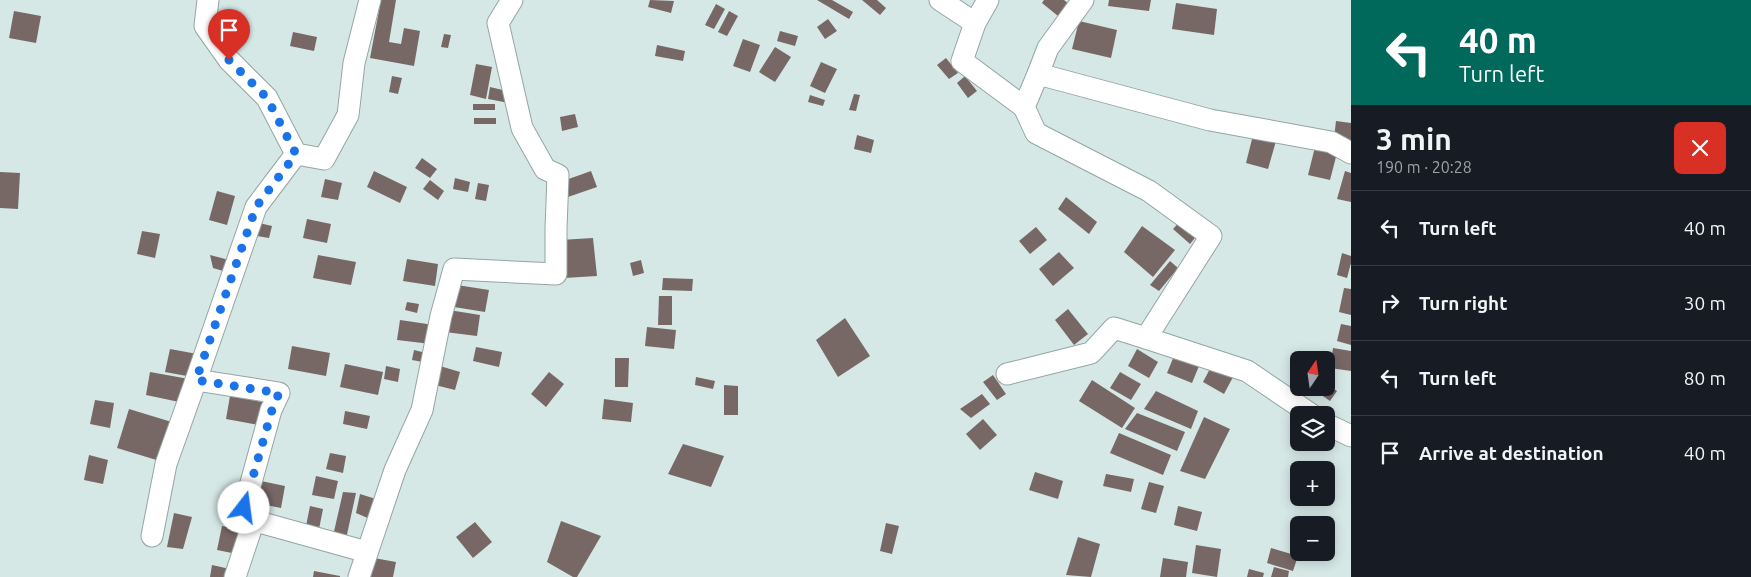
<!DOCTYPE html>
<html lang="en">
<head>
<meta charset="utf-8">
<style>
	:root { --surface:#171b24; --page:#20242c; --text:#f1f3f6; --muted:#9ea1a6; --line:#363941 }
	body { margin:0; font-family:Ubuntu,sans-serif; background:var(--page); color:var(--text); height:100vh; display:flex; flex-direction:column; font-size:19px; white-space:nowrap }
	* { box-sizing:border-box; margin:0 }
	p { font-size:16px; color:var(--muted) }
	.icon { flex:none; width:28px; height:28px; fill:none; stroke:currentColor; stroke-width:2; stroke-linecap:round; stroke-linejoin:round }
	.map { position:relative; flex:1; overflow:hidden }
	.side { display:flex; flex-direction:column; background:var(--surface); width:400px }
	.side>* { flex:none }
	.top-card { background:#00695c; color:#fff; overflow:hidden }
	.needle { width:32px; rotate:13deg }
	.fabs { position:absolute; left:1290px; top:351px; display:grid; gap:10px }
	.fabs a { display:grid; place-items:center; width:45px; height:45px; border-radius:8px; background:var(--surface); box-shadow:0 2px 12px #0003; font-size:25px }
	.pin { position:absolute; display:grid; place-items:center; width:42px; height:42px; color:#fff; margin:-51px -21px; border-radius:50% 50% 50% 0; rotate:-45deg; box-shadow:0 0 5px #0007 }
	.pin .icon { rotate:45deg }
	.me { position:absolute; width:55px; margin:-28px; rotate:15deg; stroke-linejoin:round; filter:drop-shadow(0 0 4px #0008) }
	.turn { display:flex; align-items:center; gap:18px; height:105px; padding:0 25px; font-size:22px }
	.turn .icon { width:65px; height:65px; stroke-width:2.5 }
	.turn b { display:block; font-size:35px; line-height:42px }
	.round { display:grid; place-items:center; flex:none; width:52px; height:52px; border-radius:8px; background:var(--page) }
	.overview { display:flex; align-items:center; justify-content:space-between; height:85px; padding:0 25px }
	h1 { font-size:30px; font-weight:600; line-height:38px }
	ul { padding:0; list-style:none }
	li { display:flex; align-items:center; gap:15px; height:75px; padding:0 25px; border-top:1px solid var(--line) }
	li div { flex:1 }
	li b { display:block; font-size:19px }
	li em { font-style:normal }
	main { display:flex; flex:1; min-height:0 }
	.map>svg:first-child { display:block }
	.building { fill:#776866 }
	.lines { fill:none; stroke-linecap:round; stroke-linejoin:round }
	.minor-casing { stroke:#94a5a3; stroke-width:23 }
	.minor { stroke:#fff; stroke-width:21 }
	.route { stroke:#1a73e8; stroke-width:9; stroke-dasharray:0 16.2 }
</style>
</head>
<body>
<main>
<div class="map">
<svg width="1351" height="577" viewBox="0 0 1351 577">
	<rect width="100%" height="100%" fill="#d6e8e6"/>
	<g class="building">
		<polygon points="381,0 396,0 389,42 401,44 404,28 420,31 414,66 370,58"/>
		<polygon points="650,0 674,1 671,13 648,7"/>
		<polygon points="817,0 832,0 853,12 849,19"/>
		<polygon points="862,0 877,0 886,8 880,15"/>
		<polygon points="1044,0 1064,0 1069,4 1058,16 1042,3"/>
		<polygon points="1109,0 1151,0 1149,11 1108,6"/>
		<polygon points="1176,3 1217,9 1214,35 1172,29"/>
		<polygon points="716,4 725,9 714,29 705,25"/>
		<polygon points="14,11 41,16 36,43 9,38"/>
		<polygon points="729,11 738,16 727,36 718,32"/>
		<polygon points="828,19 837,31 825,39 817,27"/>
		<polygon points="1079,21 1117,30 1111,58 1072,49"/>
		<polygon points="780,31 798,36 795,46 777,41"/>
		<polygon points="293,32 317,37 314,51 290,46"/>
		<polygon points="444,34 451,35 448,48 441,47"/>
		<polygon points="743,39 760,45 750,72 733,66"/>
		<polygon points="657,45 685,51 683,61 655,56"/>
		<polygon points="775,47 791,57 775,82 759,72"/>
		<polygon points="946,58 958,73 949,79 937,65"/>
		<polygon points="821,62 837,69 825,93 810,86"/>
		<polygon points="476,64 492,67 486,99 470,95"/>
		<polygon points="392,76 402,78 398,94 389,92"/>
		<polygon points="965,76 977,91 968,98 957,83"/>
		<polygon points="490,87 511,92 509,103 488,99"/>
		<polygon points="854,94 860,95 856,111 849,110"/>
		<polygon points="810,95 825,100 823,106 808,102"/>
		<rect x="473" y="104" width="22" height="6"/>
		<polygon points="575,114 578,127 562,131 560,117"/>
		<rect x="474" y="118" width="22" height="6"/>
		<polygon points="1336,121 1351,123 1351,150 1333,147"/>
		<polygon points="857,135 874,140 871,153 854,149"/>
		<polygon points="1253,135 1276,141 1268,169 1246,163"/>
		<polygon points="1315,147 1337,153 1330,180 1308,175"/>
		<polygon points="422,158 437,169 430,178 415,168"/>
		<polygon points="374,171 407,187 400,203 367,187"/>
		<polygon points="591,171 597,187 568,197 563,181"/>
		<polygon points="1345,171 1351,173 1351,202 1337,199"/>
		<polygon points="0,172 20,173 18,209 0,208"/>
		<polygon points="455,178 470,182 468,192 453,189"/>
		<polygon points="325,179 342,183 338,200 321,197"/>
		<polygon points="430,180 444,191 438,200 423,189"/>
		<polygon points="478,183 489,185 486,201 475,199"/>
		<polygon points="217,191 235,196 227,225 209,220"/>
		<polygon points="1066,197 1097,222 1089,234 1058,209"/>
		<polygon points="307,219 331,224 327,243 303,238"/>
		<polygon points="1182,219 1199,233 1190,244 1173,229"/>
		<polygon points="259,223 272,226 269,238 257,236"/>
		<polygon points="1142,226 1175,250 1153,277 1124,252"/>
		<polygon points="1036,227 1047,240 1030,254 1019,241"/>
		<polygon points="142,231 160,234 155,258 137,254"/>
		<polygon points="593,238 597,276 564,278 560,240"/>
		<polygon points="1059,252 1074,268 1053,286 1039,269"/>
		<polygon points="1342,253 1351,256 1351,263 1347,278 1337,275"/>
		<polygon points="210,255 233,261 230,273 213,268"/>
		<polygon points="318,255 356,262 351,285 313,278"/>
		<polygon points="407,259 438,264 435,286 403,281"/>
		<polygon points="641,260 644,273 633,276 630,263"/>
		<polygon points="1170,261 1178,268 1159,291 1150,285"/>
		<polygon points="663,278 693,279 692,291 662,290"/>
		<polygon points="457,285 489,290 485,312 454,307"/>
		<polygon points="1344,288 1351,289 1351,315 1339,312"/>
		<polygon points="659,296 672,296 672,325 658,325"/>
		<polygon points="407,302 419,304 417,313 405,310"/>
		<polygon points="1068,309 1088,334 1074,345 1055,320"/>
		<polygon points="449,310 480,315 477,336 445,332"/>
		<polygon points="845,318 870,356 838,377 816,340"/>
		<polygon points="400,320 434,325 431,344 397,340"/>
		<polygon points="1341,324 1351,326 1351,345 1337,341"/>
		<polygon points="647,327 676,330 674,349 645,346"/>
		<polygon points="292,346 330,353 326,376 288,369"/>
		<polygon points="476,347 502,352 499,367 473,361"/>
		<polygon points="1333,348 1351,351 1351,371 1330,368"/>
		<polygon points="170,349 208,356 203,379 165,372"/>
		<polygon points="1137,349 1158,362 1149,378 1128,366"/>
		<polygon points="414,350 430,354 428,363 412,360"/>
		<polygon points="1174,356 1199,366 1192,383 1167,373"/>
		<polygon points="615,358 629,358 628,387 615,387"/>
		<polygon points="345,364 383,372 378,395 340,387"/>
		<polygon points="1212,365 1233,377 1224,394 1203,382"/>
		<polygon points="386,366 400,369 398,382 384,379"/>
		<polygon points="440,366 460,372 455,390 435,385"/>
		<polygon points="150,372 189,379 184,403 146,395"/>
		<polygon points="549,372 564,384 546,407 531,394"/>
		<polygon points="1120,372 1141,384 1131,400 1110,388"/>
		<polygon points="993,375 1006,394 997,400 983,382"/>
		<polygon points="696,377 715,381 713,389 695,385"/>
		<polygon points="1092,380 1135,408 1122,428 1079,401"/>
		<polygon points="1326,384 1337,391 1330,401 1314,390 1316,388 1326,388"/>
		<polygon points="724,385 738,386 738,415 724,415"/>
		<polygon points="1156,391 1198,411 1191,429 1144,409"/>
		<polygon points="982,394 990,404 971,418 960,409"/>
		<polygon points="230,396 268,403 264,426 226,419"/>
		<polygon points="604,399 633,403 631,422 602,419"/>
		<polygon points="95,400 114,403 110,428 90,424"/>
		<polygon points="129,409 175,423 163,462 117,448"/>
		<polygon points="345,411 370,416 367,429 343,424"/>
		<polygon points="1137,413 1185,432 1177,451 1125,429"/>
		<polygon points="1204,417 1230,429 1205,479 1180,471"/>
		<polygon points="983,419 997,435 980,450 966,434"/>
		<polygon points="1119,433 1171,455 1163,475 1110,453"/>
		<polygon points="683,444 724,456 711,487 668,474"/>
		<polygon points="330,453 346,456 343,473 326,469"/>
		<polygon points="89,455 108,460 103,484 84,480"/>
		<polygon points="1035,472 1063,481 1058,499 1029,490"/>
		<polygon points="1106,474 1134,479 1131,492 1103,486"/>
		<polygon points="316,476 338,481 334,499 312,495"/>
		<polygon points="261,481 285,486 281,508 256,503"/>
		<polygon points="1149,482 1164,486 1156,513 1141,509"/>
		<polygon points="343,492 356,493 346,539 333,536"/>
		<polygon points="360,494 379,500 377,522 356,513"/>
		<polygon points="310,506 323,509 318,534 305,531"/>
		<polygon points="1178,506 1202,512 1197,531 1174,525"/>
		<polygon points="174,513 192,517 183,549 167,547"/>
		<polygon points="561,521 601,536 577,577 573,577 547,562"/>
		<polygon points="475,522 492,542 473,558 456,537"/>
		<polygon points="886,523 899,526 892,554 880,551"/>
		<polygon points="222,526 242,530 237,554 217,550"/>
		<polygon points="1078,537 1100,544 1091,577 1066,575"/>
		<polygon points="1196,545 1221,549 1217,577 1192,573"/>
		<polygon points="1271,548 1298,556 1293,571 1267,563"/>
		<polygon points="374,558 396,562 393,577 371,577"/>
		<polygon points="1163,558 1188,562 1186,577 1160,577"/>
		<polygon points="212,565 230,569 228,577 210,577"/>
		<polygon points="1274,567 1289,571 1288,577 1271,577"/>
		<polygon points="1249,569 1264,573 1263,577 1247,577"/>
		<polygon points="314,571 340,576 340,577 313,577"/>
	</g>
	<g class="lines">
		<defs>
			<g id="minor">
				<polyline points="208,0 205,26 229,60 267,98 296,154 324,159 348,115 354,63 370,0"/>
				<polyline points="940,0 975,23"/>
				<polyline points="988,0 975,23 962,61 1024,107"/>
				<polyline points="1038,74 1048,48 1083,0"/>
				<polyline points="1146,338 1247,371 1312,415"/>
				<polyline points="1007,374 1091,353 1114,328 1146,338 1211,236 1149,191 1036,133 1024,107 1038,74 1210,120 1331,142 1351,153"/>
				<polyline points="196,380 256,207 296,154"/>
				<polyline points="1326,424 1351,436"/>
				<polyline points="152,536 166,464 196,380 279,393 271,410 244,508 253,523 259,522 367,552"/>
				<polyline points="235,577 253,523"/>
				<polyline points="359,577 395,470 422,410 441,316 454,269 556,274 556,229 558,175 545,169 522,128 498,23 512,0"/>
			</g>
		</defs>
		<use href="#minor" class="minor-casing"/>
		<use href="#minor" class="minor"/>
	</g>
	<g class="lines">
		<polyline class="route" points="229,60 267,98 296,154 256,207 196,380 279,393 272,410 244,508"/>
	</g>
</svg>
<div class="fabs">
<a><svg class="needle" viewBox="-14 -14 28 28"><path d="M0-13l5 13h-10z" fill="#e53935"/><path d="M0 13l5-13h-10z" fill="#9ea1a6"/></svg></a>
<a><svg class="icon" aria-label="layers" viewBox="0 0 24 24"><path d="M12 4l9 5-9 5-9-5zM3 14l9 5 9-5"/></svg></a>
<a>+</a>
<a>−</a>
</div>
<div class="pin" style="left:229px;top:60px;background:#d93025"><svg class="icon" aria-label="arrive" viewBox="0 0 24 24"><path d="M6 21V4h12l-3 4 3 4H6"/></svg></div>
<svg class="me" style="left:244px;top:508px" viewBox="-20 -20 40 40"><circle r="19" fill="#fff"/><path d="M0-13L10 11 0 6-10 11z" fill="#1a73e8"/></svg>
</div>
<section class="side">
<div class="top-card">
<div class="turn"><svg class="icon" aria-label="left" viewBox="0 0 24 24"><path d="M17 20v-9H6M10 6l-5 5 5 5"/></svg><div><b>40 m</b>Turn left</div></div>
</div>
<div class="overview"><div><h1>3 min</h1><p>190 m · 20:28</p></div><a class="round" style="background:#d93025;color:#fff"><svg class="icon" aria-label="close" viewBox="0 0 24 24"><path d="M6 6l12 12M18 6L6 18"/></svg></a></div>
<ul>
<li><svg class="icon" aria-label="left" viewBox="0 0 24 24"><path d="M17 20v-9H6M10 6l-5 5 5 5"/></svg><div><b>Turn left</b></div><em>40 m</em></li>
<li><svg class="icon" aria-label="right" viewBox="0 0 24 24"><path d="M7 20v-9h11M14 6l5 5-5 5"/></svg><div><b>Turn right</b></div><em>30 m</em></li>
<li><svg class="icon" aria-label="left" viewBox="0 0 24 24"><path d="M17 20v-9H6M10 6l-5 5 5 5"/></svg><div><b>Turn left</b></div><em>80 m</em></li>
<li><svg class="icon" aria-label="arrive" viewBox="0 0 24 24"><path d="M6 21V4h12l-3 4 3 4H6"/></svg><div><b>Arrive at destination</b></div><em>40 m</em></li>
</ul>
</section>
</main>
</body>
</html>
